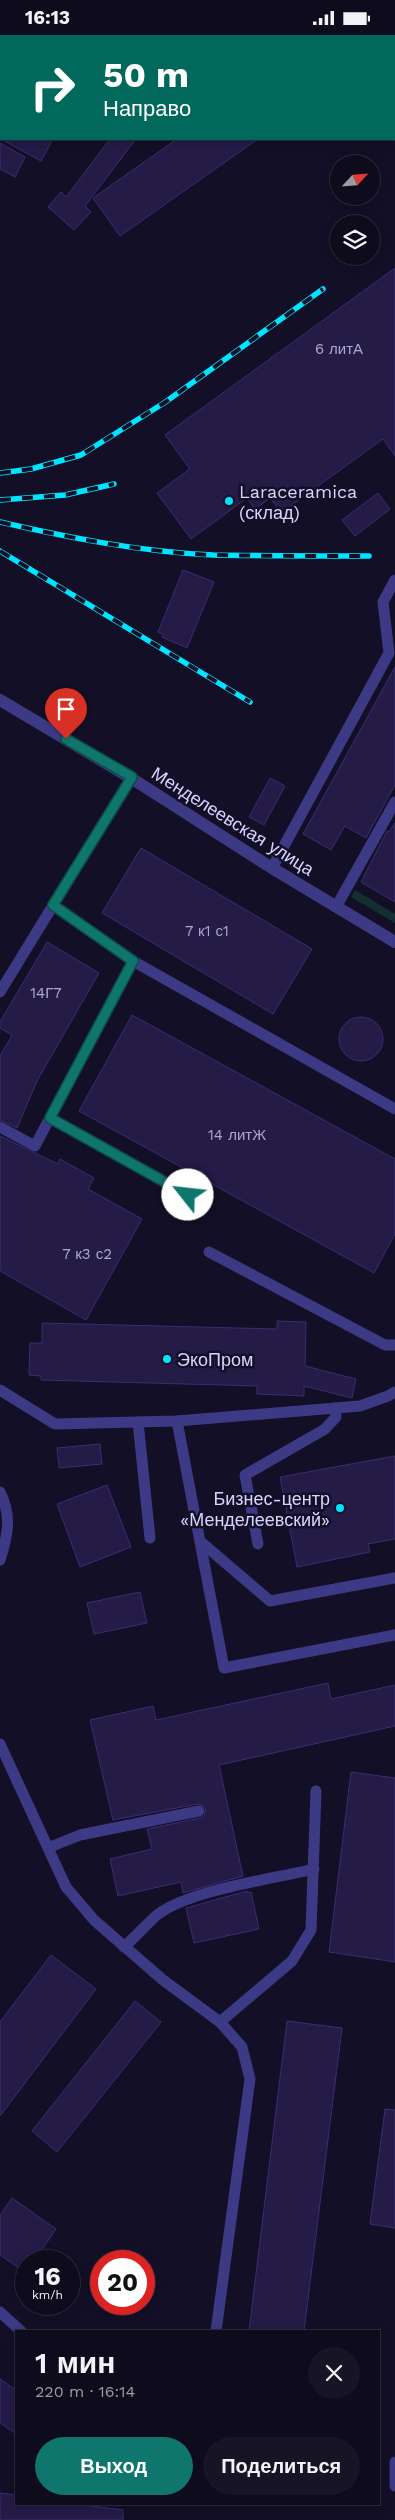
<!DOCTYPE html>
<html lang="ru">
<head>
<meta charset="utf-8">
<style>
	:root { --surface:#0e0b1c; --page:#171425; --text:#f1f3f6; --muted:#9b9ba3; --line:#2e2b3b; --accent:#0f766e }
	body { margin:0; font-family:"Work Sans",sans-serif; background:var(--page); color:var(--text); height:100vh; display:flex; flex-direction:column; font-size:19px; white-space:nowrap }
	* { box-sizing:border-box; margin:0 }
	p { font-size:16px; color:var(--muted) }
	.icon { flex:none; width:28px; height:28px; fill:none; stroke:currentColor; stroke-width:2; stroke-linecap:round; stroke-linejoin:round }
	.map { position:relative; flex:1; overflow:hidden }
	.side { position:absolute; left:15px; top:2295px; width:365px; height:175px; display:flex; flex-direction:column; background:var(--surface); border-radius:0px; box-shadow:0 2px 12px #0003,0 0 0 1px var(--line) }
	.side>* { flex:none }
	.banner { position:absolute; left:0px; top:0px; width:395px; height:105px; box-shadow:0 2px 12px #0003,0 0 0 1px var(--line); background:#00695c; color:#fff; overflow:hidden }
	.needle { width:32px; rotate:64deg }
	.tools { position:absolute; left:330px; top:120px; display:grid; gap:10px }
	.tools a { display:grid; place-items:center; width:50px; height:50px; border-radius:50%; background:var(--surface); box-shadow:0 2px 12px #0003,0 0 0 1px var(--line); font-size:25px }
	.speed { position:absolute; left:15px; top:2215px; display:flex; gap:10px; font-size:25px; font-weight:700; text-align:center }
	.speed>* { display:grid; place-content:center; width:65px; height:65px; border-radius:50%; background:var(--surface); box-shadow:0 2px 12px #0003,0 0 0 1px var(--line); line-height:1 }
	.speed small { font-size:12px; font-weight:400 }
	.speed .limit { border:8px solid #d22; background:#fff; color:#111 }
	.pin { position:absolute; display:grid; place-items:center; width:42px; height:42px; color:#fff; margin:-51px -21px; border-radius:50% 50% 50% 0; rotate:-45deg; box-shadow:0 0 5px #0007 }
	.pin .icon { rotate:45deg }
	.me { position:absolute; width:55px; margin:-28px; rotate:299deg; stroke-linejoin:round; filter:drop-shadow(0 0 4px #0008) }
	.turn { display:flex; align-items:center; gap:18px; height:105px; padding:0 20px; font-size:22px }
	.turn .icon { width:65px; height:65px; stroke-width:2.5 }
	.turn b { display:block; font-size:35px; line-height:42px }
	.round { display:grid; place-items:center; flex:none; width:52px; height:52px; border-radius:26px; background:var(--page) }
	.summary { display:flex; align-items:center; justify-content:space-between; height:85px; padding:0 20px }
	h1 { font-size:30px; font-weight:600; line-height:38px }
	.action { display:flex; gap:10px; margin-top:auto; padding:10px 20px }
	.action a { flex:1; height:58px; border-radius:30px; background:var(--accent); color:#fff; font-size:20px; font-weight:600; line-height:58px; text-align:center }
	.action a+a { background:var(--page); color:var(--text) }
	.status { display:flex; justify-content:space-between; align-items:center; height:35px; padding:0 25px; background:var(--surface); direction:ltr }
	.status svg { height:14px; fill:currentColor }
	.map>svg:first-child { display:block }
	.green { fill:#12302f }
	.building { fill:#241b47; stroke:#3b2d73 }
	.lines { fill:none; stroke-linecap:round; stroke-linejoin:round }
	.lane { stroke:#3d3a85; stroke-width:11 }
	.street { stroke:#3d3a85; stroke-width:12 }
	.tram { stroke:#00e5ff; stroke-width:1 }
	.rail-casing { stroke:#00e5ff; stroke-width:5.5 }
	.rail { stroke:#130f26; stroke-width:4; stroke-dasharray:11; stroke-linecap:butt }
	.route-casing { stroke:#0a4d48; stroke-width:12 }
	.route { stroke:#0f766e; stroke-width:9 }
	.poi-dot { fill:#00e5ff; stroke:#130f26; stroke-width:2 }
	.labels { text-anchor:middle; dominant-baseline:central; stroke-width:5; stroke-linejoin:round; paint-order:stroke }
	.number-label { font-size:15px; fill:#aca6d1 }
	.poi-label { font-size:18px; fill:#d9d4ff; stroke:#130f26; text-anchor:start }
	.street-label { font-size:18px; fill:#d9d4ff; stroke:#130f26 }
</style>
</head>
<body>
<div class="status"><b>16:13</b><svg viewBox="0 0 49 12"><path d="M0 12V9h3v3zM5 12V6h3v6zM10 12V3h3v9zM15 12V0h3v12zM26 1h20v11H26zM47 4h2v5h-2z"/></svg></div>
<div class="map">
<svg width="395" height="2485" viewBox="0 0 395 2485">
	<rect width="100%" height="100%" fill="#130f26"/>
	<polygon class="green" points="355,855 395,879 395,888 351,862"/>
	<g class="building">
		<polygon points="1,104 53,104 41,126"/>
		<polygon points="110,104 136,104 85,171 91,177 74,195 48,172 61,157 66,162"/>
		<polygon points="177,104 258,104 120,201 93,163"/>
		<polygon points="0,108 25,122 15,142 0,134"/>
		<polygon points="395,233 395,421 383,404 281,478 270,463 255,474 247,463 191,504 157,458 190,434 165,400"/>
		<polygon points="378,458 390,474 355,501 342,485"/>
		<polygon points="183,535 214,547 187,613 162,602 163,599 158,597"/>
		<polygon points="395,632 395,750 366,803 345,791 331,815 303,799"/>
		<polygon points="270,743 285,751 264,790 249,782"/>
		<polygon points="395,788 395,867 361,847 387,796 389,797"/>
		<polygon points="141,813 312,914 273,979 102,878"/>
		<polygon points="47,907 99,938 37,1046 17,1093 0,1085 0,1021 12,1000 0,993 0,987"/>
		<polygon points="132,980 395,1124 395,1199 374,1238 79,1076"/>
		<circle cx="361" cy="1004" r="22"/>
		<polygon points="0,1101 58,1129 60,1124 94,1143 88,1154 142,1184 86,1285 0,1236"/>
		<polygon points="277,1286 306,1287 305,1331 356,1344 352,1363 304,1351 304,1361 257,1359 257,1351 41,1345 41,1341 29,1340 30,1308 42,1308 42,1288 277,1294"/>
		<polygon points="100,1409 102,1429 59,1433 57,1413"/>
		<polygon points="395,1421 395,1504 368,1509 370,1517 297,1532 280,1442"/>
		<polygon points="107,1450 131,1512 80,1532 57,1469"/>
		<polygon points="140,1557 147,1588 94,1599 87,1568"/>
		<polygon points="328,1648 331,1664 395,1650 395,1691 219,1730 243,1841 183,1858 181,1847 118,1861 110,1824 152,1814 147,1794 200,1783 204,1781 206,1775 204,1771 198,1769 113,1785 90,1685 153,1671 156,1685"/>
		<polygon points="351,1737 395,1743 395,1927 329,1917"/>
		<polygon points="247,1856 247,1858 251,1857 259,1894 194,1908 186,1873"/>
		<polygon points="51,1920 96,1954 0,2081 0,1987"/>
		<polygon points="135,1966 161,1987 57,2117 32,2096"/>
		<polygon points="287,1986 342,1993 304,2296 249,2296"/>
		<polygon points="385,2074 395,2075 395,2193 370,2189"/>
		<polygon points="12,2163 56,2194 34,2226 26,2226 26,2238 0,2220 0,2180"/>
		<polygon points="0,2344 16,2355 16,2399 0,2388"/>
		<polygon points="0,2458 16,2460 16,2469 77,2469 123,2475 123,2485 0,2485"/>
	</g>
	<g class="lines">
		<g class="lane">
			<polyline points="272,833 389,618 383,567 395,545"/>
			<polyline points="53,870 133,926 395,1074"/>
			<polyline points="336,872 395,767"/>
			<polyline points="0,957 131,743"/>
			<polyline points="50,1083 189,1160"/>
			<polyline points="0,1092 35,1111 133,926"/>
			<polyline points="209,1217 385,1310 395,1310"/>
			<polyline points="0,1355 55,1389 177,1386 360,1371 388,1361 395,1357"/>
			<polyline points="177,1386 224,1633 395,1600"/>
			<polyline points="138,1387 150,1503"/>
			<path d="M0 1457C12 1481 8 1500 0 1525"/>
			<polyline points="201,1507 270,1566 395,1543"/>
			<polyline points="258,1509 245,1440 325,1394 336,1382 335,1373"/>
			<polyline points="0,1709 66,1852 94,1885 163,1945 220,1987 242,2012 250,2044 216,2296"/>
			<polyline points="50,1812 80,1800 199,1776"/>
			<path d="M124 1912C135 1902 146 1890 157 1880 189 1855 273 1844 314 1834"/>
			<polyline points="220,1987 292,1926 311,1895 316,1756"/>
			<polyline points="0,2277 21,2296"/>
			<polyline points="395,2427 395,2451"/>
		</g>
		<polyline class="street" points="0,665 131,743 272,833 395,907"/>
		<polyline class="tram" points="353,1 354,0"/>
		<defs>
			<g id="rail">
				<polyline points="0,438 31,434 81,420 164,368 323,254"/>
				<polyline points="0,465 65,460 114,449"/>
				<path d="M0 487C70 503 142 517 213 520 265 521 317 521 369 521"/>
				<polyline points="0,516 250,667"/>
			</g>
		</defs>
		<use href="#rail" class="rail-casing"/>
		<use href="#rail" class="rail"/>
	</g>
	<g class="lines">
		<defs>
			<polyline id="route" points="66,704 132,742 53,870 133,926 50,1083 188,1160"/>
		</defs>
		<use href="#route" class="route-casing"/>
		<use href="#route" class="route"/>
	</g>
	<g class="poi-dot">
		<circle cx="229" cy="466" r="5"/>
		<circle cx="167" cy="1324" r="5"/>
		<circle cx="340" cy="1473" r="5"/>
	</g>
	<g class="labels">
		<g class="number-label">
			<text x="339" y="314">6 литА</text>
			<text x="207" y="896">7 к1 с1</text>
			<text x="46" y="958">14Г7</text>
			<text x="237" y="1100">14 литЖ</text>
			<text x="87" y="1219">7 к3 с2</text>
		</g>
		<g class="poi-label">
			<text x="239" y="456">Laraceramica<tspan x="239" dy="21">(склад)</tspan></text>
			<text x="177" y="1324">ЭкоПром</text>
			<text x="330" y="1463" text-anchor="end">Бизнес-центр<tspan x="330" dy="21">«Менделеевский»</tspan></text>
		</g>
		<g class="street-label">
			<text transform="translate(233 786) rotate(32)">Менделеевская улица</text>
		</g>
	</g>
</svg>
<div class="tools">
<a><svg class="needle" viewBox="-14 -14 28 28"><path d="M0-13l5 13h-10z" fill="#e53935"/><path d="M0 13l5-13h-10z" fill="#9b9ba3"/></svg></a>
<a><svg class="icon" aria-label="layers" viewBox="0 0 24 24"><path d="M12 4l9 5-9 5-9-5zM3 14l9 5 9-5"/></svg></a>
</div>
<div class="speed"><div>16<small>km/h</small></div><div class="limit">20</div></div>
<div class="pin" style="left:66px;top:704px;background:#d93025"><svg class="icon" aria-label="arrive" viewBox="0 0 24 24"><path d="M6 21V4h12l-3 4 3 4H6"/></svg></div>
<svg class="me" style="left:188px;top:1160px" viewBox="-20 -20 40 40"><circle r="19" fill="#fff"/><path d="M0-13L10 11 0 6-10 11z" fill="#0f766e"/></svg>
<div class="banner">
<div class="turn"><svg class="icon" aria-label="right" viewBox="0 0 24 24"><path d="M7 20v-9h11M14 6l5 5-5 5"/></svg><div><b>50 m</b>Направо</div></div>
</div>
<section class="side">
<div class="summary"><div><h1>1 мин</h1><p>220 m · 16:14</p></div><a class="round"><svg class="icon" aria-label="close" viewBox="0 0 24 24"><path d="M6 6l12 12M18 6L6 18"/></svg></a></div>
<div class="action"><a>Выход</a><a>Поделиться</a></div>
</section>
</div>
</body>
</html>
